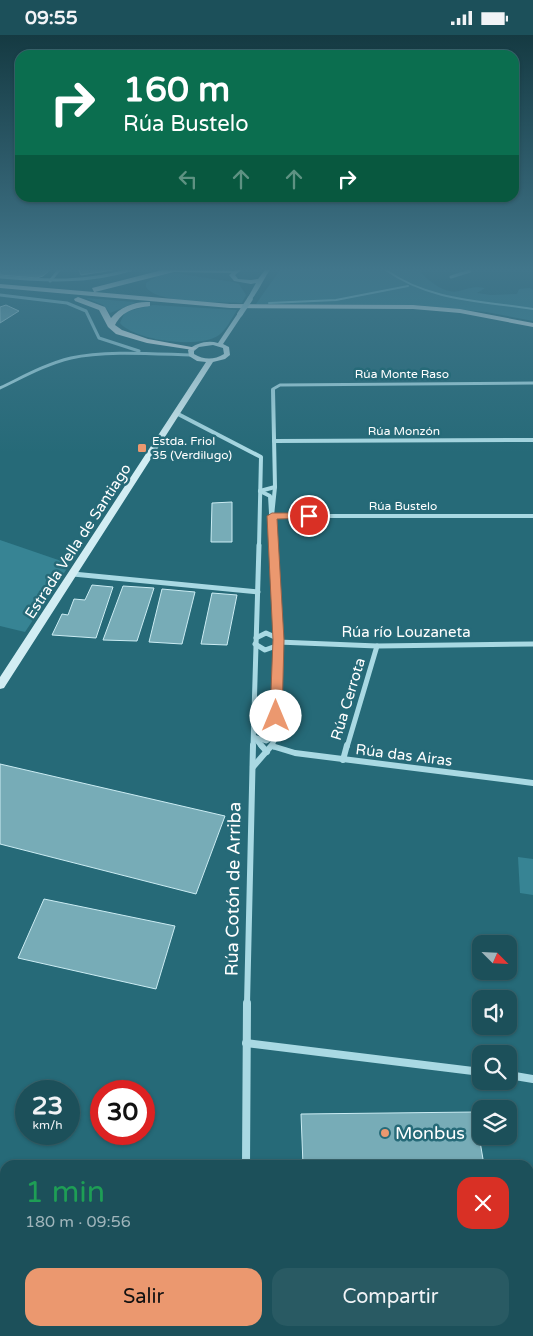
<!DOCTYPE html>
<html lang="es">
<head>
<meta charset="utf-8">
<style>
	:root { --surface:#1c505a; --page:#295a63; --text:#f1f3f6; --muted:#a0b5bb; --line:#3a6770; --accent:#eb986f }
	body { margin:0; font-family:"Varela Round",sans-serif; background:var(--page); color:var(--text); height:100vh; display:flex; flex-direction:column; font-size:19px; white-space:nowrap }
	* { box-sizing:border-box; margin:0 }
	p { font-size:16px; color:var(--muted) }
	.icon { flex:none; width:28px; height:28px; fill:none; stroke:currentColor; stroke-width:2; stroke-linecap:round; stroke-linejoin:round }
	.map { position:relative; flex:1; overflow:hidden }
	.drawer { position:absolute; left:0px; top:1125px; width:534px; height:176px; display:flex; flex-direction:column; background:var(--surface); border-radius:15px 15px 0 0; box-shadow:0 1px 4px #0004,0 0 0 1px var(--line) }
	.drawer>* { flex:none }
	.banner { position:absolute; left:15px; top:15px; width:504px; height:152px; border-radius:15px; box-shadow:0 1px 4px #0004,0 0 0 1px var(--line); background:#0b6e4f; color:#fff; overflow:hidden }
	.needle { width:32px; rotate:114deg }
	.fabs { position:absolute; left:472px; top:900px; display:grid; gap:10px }
	.fabs a { display:grid; place-items:center; width:45px; height:45px; border-radius:10px; background:var(--surface); box-shadow:0 1px 4px #0004,0 0 0 1px var(--line); font-size:25px }
	.speed { position:absolute; left:15px; top:1045px; display:flex; gap:10px; font-size:25px; font-weight:700; text-align:center }
	.speed>* { display:grid; place-content:center; width:65px; height:65px; border-radius:50%; background:var(--surface); box-shadow:0 1px 4px #0004,0 0 0 1px var(--line); line-height:1 }
	.speed small { font-size:12px; font-weight:400 }
	.speed .limit { border:8px solid #d22; background:#fff; color:#111 }
	.pin { position:absolute; display:grid; place-items:center; width:42px; height:42px; color:#fff; margin:-21px; border:2px solid #fff; border-radius:50%; box-shadow:0 1px 5px #0007 }
	.me { position:absolute; width:55px; margin:-28px; rotate:0deg; stroke-linejoin:round; filter:drop-shadow(0 0 4px #0008) }
	.turn { display:flex; align-items:center; gap:18px; height:105px; padding:0 25px; font-size:22px }
	.turn .icon { width:65px; height:65px; stroke-width:2.5 }
	.turn b { display:block; font-size:35px; line-height:42px }
	.lanes { display:flex; align-items:center; height:48px; padding:0 25px; background:#0003; justify-content:center; gap:25px; direction:ltr }
	.lanes .off { opacity:.35 }
	.round { display:grid; place-items:center; flex:none; width:52px; height:52px; border-radius:15px; background:var(--page) }
	.headline { display:flex; align-items:center; justify-content:space-between; height:85px; padding:0 25px }
	h1 { font-size:30px; font-weight:600; line-height:38px; color:#1e9e55 }
	.cta { display:flex; gap:10px; margin-top:auto; padding:10px 25px }
	.cta a { flex:1; height:58px; border-radius:15px; background:var(--accent); color:#111; font-size:20px; font-weight:600; line-height:58px; text-align:center }
	.cta a+a { background:var(--page); color:var(--text) }
	.status { display:flex; justify-content:space-between; align-items:center; height:35px; padding:0 25px; background:var(--surface); direction:ltr }
	.status svg { height:14px; fill:currentColor }
	.map>svg:first-child { display:block }
	.green { fill:#378494 }
	.lines { fill:none; stroke-linecap:round; stroke-linejoin:round }
	.stream { stroke:#9ed9e3; stroke-width:2 }
	.building { fill:#77acb7; stroke:#cbecf3 }
	.minor-far4 { stroke:#a9d9e3; stroke-width:3 }
	.minor-far3 { stroke:#a9d9e3; stroke-width:4 }
	.minor-far2 { stroke:#a9d9e3; stroke-width:5 }
	.minor-far1 { stroke:#a9d9e3; stroke-width:6 }
	.minor { stroke:#a9d9e3; stroke-width:8 }
	.secondary { fill:#d2edf3; fill-rule:evenodd }
	.trunk { fill:#f4fbfe; fill-rule:evenodd }
	.secondary-bridge { stroke:#d2edf3; stroke-width:5.5 }
	.route { fill:#eb986f; stroke:#996348 }
	.poi-dot { fill:#eb986f; stroke:#266a78; stroke-width:2 }
	.labels { text-anchor:middle; dominant-baseline:central; stroke-width:5; stroke-linejoin:round; paint-order:stroke }
	.far-street-label { font-size:12px; fill:#fff; stroke:#266a78 }
	.far-poi-label { font-size:12px; fill:#fff; stroke:#266a78; text-anchor:start }
	.street-label { font-size:15px; fill:#fff; stroke:#266a78 }
	.near-street-label { font-size:18px; fill:#fff; stroke:#266a78 }
	.near-poi-label { font-size:18px; fill:#fff; stroke:#266a78; text-anchor:start }
</style>
</head>
<body>
<div class="status"><b>09:55</b><svg viewBox="0 0 49 12"><path d="M0 12V9h3v3zM5 12V6h3v6zM10 12V3h3v9zM15 12V0h3v12zM26 1h20v11H26zM47 4h2v5h-2z"/></svg></div>
<div class="map">
<svg width="533" height="1301" viewBox="0 0 533 1301">
	<rect width="100%" height="100%" fill="#266a78"/>
	<g class="green">
		<path d="M280 235H418C428 245 445 260 459 256 470 253 474 251 485 253L477 258 491 260 517 259 519 254 530 253 533 255V286L486 277 417 270 256 269Z"/>
		<path d="M175 238 233 247 239 249 246 260 242 268C221 267 157 269 146 252V248L159 240Z"/>
		<polygon points="86,263 134,267 135,268 110,278 103,270"/>
		<path d="M153 270 237 275C232 283 226 295 219 300 200 314 135 306 120 288L125 277Z"/>
		<polygon points="0,505 70,529 25,597 0,591"/>
		<polygon points="518,822 533,824 533,860 520,858"/>
	</g>
	<g class="lines">
		<g class="stream">
			<path d="M386 235C429 266 483 266 533 274"/>
			<polyline points="269,268 336,265 408,251"/>
		</g>
	</g>
	<g class="building">
		<polygon points="0,235 50,235 43,241 37,243 0,240"/>
		<polygon points="79,235 113,235 81,240"/>
		<polygon points="6,270 19,276 0,288 0,272"/>
		<polygon points="232,467 232,507 211,507 212,468"/>
		<polygon points="92,550 113,552 96,603 52,600 62,579 68,580 74,564 85,565"/>
		<polygon points="123,551 154,553 137,606 103,605"/>
		<polygon points="162,554 195,557 182,609 149,607"/>
		<polygon points="212,558 237,560 227,610 201,609"/>
		<polygon points="0,729 225,781 196,859 0,809"/>
		<polygon points="44,864 175,891 156,954 18,923"/>
		<polygon points="475,1077 484,1130 303,1130 301,1079"/>
		<polygon points="308,1296 512,1296 513,1301 309,1301"/>
	</g>
	<g class="lines">
		<g class="minor-far4">
			<path d="M0 242C45 246 87 248 130 235"/>
			<polyline points="451,242 470,236 468,235"/>
			<polyline points="50,246 59,235"/>
			<polyline points="0,260 67,268 86,276 99,303 139,316"/>
			<path d="M0 353C23 342 46 329 71 323 105 315 156 319 191 320"/>
			<polyline points="273,356 273,354 280,350 533,348"/>
		</g>
		<g class="minor-far3">
			<polyline points="178,379 261,422 259,512"/>
			<polyline points="274,406 533,405"/>
			<polyline points="275,452 272,481 533,481"/>
			<polyline points="260,456 275,452 273,355"/>
			<polyline points="260,456 270,461 273,512"/>
		</g>
		<g class="minor-far2">
			<polyline points="73,539 258,557"/>
			<polyline points="256,603 266,598 277,603"/>
			<polyline points="278,607 377,611 533,609"/>
			<polyline points="255,609 265,615 276,611"/>
			<polyline points="254,702 266,706 276,701"/>
			<polyline points="254,702 262,712"/>
			<polyline points="272,711 274,712"/>
			<polyline points="253,712 259,510"/>
			<polyline points="271,712 277,700 276,611 278,605 273,510"/>
			<polyline points="347,712 377,611"/>
		</g>
		<g class="minor-far1">
			<polyline points="261,710 267,717"/>
			<polyline points="272,711 295,718 533,748"/>
			<polyline points="343,725 347,710"/>
			<polyline points="253,732 272,710"/>
			<polyline points="247,969 253,710"/>
		</g>
		<g class="minor">
			<polyline points="246,1008 481,1037"/>
			<polyline points="509,1040 533,1044"/>
			<polyline points="246,1130 247,968"/>
			<polyline points="246,1296 246,1301"/>
		</g>
		<g class="secondary">
			<path d="M235 235H241L235 240 238 244 251 245 258 244 265 235H270C264 243 256 261 250 266L247 264 256 248 251 249 234 246 229 240Z"/>
			<path d="M238 278 243 279 223 309 229 312 230 320 225 324 213 327 4 653 0 654V642L206 327 197 326 189 321 188 315C196 308 208 305 218 308ZM213 310 223 313 224 319C214 325 204 325 194 319V316L199 312Z"/>
		</g>
		<g class="trunk">
			<polygon points="162,235 240,236 237,238 174,237 95,257 230,269 413,270 460,274 533,288 533,292 460,278 413,274 230,273 0,253 0,249 94,257 92,253"/>
			<path d="M78 262 105 272 111 283C120 272 135 266 150 267V271C135 273 123 275 115 290L122 295 148 304 197 313 193 315 147 308 116 299 108 292 99 275 75 266 74 264Z"/>
		</g>
		<polyline class="secondary-bridge" points="240,279 250,264"/>
	</g>
	<linearGradient id="sky" x2="0" y2="1"><stop stop-color="#153a42"/><stop offset="0.56" stop-color="#41768b"/><stop offset="1" stop-color="#41768b" stop-opacity="0"/></linearGradient>
	<rect width="533" height="418" fill="url(#sky)"/>
	<polygon class="route" points="309,478 312,479 312,483 277,484 284,605 282,681 276,686 270,681 273,605 267,481 272,478"/>
	<g class="poi-dot">
		<rect x="137" y="408" width="10" height="10" rx="2.5"/>
		<circle cx="385" cy="1098" r="5"/>
	</g>
	<g class="labels">
		<g class="far-street-label">
			<text x="402" y="339">Rúa Monte Raso</text>
			<text x="404" y="396">Rúa Monzón</text>
			<text x="403" y="471">Rúa Bustelo</text>
		</g>
		<g class="far-poi-label">
			<text x="152" y="406">Estda. Friol<tspan x="152" dy="14">35 (Verdilugo)</tspan></text>
		</g>
		<g class="street-label">
			<text transform="translate(78 506) rotate(-57)">Estrada Vella de Santiago</text>
			<text x="406" y="597">Rúa río Louzaneta</text>
			<text transform="translate(348 664) rotate(-73)">Rúa Cerrota</text>
			<text transform="translate(404 720) rotate(7)">Rúa das Airas</text>
		</g>
		<g class="near-street-label">
			<text transform="translate(233 854) rotate(-89)">Rúa Cotón de Arriba</text>
		</g>
		<g class="near-poi-label">
			<text x="395" y="1098">Monbus</text>
		</g>
	</g>
</svg>
<div class="fabs">
<a><svg class="needle" viewBox="-14 -14 28 28"><path d="M0-13l5 13h-10z" fill="#e53935"/><path d="M0 13l5-13h-10z" fill="#a0b5bb"/></svg></a>
<a><svg class="icon" aria-label="sound" viewBox="0 0 24 24"><path d="M4 9h4l5-4v14l-5-4H4zM17 9q2 3 0 6"/></svg></a>
<a><svg class="icon" aria-label="search" viewBox="0 0 24 24"><circle cx="10" cy="10" r="6"/><path d="M15 15l6 6"/></svg></a>
<a><svg class="icon" aria-label="layers" viewBox="0 0 24 24"><path d="M12 4l9 5-9 5-9-5zM3 14l9 5 9-5"/></svg></a>
</div>
<div class="speed"><div>23<small>km/h</small></div><div class="limit">30</div></div>
<div class="pin" style="left:309px;top:481px;background:#d93025"><svg class="icon" aria-label="arrive" viewBox="0 0 24 24"><path d="M6 21V4h12l-3 4 3 4H6"/></svg></div>
<svg class="me" style="left:276px;top:681px" viewBox="-20 -20 40 40"><circle r="19" fill="#fff"/><path d="M0-13L10 11 0 6-10 11z" fill="#eb986f"/></svg>
<div class="banner">
<div class="turn"><svg class="icon" aria-label="right" viewBox="0 0 24 24"><path d="M7 20v-9h11M14 6l5 5-5 5"/></svg><div><b>160 m</b>Rúa Bustelo</div></div>
<div class="lanes"><svg class="icon off" aria-label="left" viewBox="0 0 24 24"><path d="M17 20v-9H6M10 6l-5 5 5 5"/></svg><svg class="icon off" aria-label="ahead" viewBox="0 0 24 24"><path d="M12 20V5M6 11l6-6 6 6"/></svg><svg class="icon off" aria-label="ahead" viewBox="0 0 24 24"><path d="M12 20V5M6 11l6-6 6 6"/></svg><svg class="icon" aria-label="right" viewBox="0 0 24 24"><path d="M7 20v-9h11M14 6l5 5-5 5"/></svg></div>
</div>
<section class="drawer">
<div class="headline"><div><h1>1 min</h1><p>180 m · 09:56</p></div><a class="round" style="background:#d93025;color:#fff"><svg class="icon" aria-label="close" viewBox="0 0 24 24"><path d="M6 6l12 12M18 6L6 18"/></svg></a></div>
<div class="cta"><a>Salir</a><a>Compartir</a></div>
</section>
</div>
</body>
</html>
